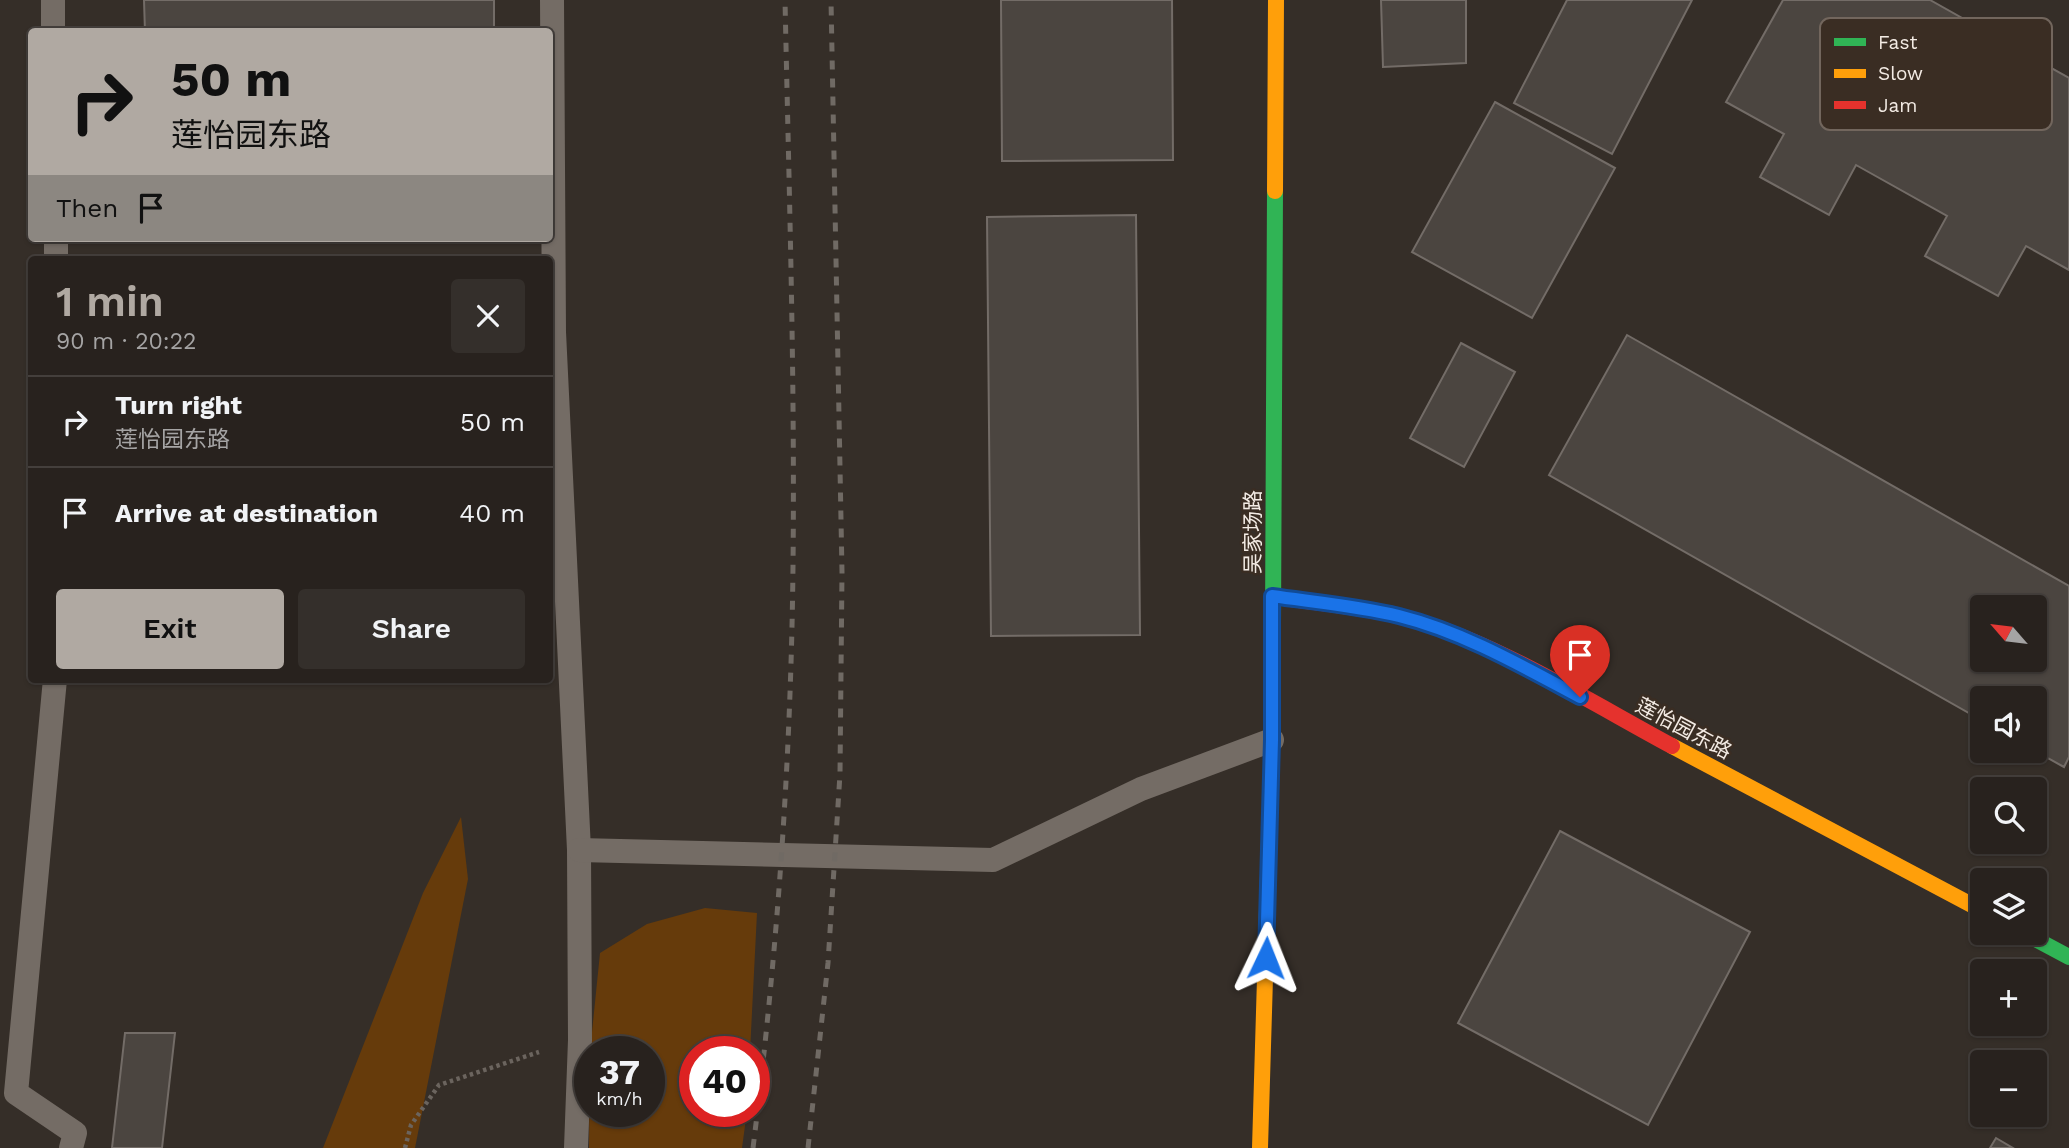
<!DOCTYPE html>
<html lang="en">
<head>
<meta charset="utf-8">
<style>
	:root { --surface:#28221e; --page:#342f2b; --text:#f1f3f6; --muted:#a5a4a4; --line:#443f3c; --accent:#b0a9a2 }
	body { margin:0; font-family:"Work Sans","Noto Sans SC",sans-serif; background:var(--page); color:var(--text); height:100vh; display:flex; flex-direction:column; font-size:26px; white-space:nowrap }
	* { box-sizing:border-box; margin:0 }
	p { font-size:23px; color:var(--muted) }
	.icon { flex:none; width:38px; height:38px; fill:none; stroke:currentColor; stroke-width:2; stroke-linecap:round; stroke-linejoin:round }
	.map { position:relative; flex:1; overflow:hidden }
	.panel { position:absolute; left:28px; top:256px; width:525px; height:427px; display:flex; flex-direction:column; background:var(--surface); border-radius:7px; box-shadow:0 2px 5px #0004,0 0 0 2px var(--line) }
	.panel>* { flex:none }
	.hud { position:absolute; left:28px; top:28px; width:525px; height:214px; border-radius:7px; box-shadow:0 2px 5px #0004,0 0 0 2px var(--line); background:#b0a9a2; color:#111; overflow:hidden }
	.needle { width:46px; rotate:298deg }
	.tools { position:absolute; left:1970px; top:595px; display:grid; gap:14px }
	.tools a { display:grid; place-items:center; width:77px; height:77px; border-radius:7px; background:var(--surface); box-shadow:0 2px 5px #0004,0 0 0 2px var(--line); font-size:35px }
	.speed { position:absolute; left:574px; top:1036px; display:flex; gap:14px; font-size:35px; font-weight:700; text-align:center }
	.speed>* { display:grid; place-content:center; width:91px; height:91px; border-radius:50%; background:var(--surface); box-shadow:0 2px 5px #0004,0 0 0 2px var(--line); line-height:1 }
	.speed small { font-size:18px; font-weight:400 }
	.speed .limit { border:10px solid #d22; background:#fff; color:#111 }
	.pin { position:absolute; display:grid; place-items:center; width:60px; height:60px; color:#fff; margin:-72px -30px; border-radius:50% 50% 50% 0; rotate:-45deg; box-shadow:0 0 7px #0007 }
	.pin .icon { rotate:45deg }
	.me { position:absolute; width:77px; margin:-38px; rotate:2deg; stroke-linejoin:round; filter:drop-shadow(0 0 5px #0008) }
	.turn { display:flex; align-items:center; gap:24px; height:147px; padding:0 28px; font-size:32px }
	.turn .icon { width:91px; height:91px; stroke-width:2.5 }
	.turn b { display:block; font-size:49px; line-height:60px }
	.then { display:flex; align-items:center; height:66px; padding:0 28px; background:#0003; gap:14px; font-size:26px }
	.round { display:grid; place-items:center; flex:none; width:74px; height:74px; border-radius:7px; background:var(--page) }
	.overview { display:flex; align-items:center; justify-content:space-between; height:119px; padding:0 28px }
	h1 { font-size:42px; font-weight:600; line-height:52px; color:var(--accent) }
	.action { display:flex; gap:14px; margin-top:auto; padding:14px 28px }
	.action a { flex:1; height:80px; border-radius:7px; background:var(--accent); color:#111; font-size:28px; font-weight:600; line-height:80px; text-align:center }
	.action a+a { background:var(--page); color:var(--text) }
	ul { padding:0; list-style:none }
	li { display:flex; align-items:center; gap:21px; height:91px; padding:0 28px; border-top:2px solid var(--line) }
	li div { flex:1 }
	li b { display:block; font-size:26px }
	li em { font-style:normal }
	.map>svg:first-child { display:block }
	.green { fill:#663b0b }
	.building { fill:#4b4540; stroke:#736c67; stroke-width:2; fill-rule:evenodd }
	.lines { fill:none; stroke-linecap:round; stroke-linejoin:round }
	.path { stroke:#6b645e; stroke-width:4.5; stroke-dasharray:3.5 3.5; stroke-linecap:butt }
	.lane { stroke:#746c65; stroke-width:24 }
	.fast { stroke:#30b455; stroke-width:16 }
	.slow { stroke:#ff9f0a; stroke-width:16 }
	.jam { stroke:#e5322d; stroke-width:16 }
	.rail { stroke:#706a64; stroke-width:5; stroke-dasharray:9 9; stroke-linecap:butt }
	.route-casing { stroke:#114b97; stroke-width:18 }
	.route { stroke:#1a73e8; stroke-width:12 }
	.labels { text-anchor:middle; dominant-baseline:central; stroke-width:5; stroke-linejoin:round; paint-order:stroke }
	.street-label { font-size:21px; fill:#f3ebe4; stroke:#3a2d23 }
	.key { fill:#3a2d23; stroke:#72665d; stroke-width:2 }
	.key-label { font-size:19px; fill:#f3ebe4 }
</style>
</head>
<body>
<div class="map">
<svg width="2069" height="1148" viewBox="0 0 2069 1148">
	<rect width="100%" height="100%" fill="#352e28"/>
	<g class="green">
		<polygon points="461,817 468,879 415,1148 323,1148 423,893"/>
		<polygon points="705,908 757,913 750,1052 695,1052 695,1111 747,1111 742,1148 589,1148 590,1052 590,1111 649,1111 649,1052 590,1052 600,953 647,924"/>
	</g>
	<g class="building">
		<polygon points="144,0 494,0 494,32 145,32"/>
		<polygon points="1001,0 1172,0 1173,160 1002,161"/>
		<polygon points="1381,0 1466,0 1466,63 1383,67"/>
		<polygon points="1567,0 1692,0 1612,154 1514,103"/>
		<polygon points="1783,0 1930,0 2069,78 2069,270 2026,246 1998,296 1925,256 1947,216 1856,165 1829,215 1760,177 1784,134 1726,102"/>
		<polygon points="1495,102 1615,168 1532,318 1412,252"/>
		<polygon points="1136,215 1140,635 991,636 987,217"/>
		<path d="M1627 335 2069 586V757L2064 767 2035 751V698H1983V721L1549 475ZM1983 607H2035V660H1983Z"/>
		<polygon points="1461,343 1515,372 1464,467 1410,438"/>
		<polygon points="1560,831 1750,932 1648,1125 1458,1023"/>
		<polygon points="125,1033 175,1033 162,1148 112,1148"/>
		<polygon points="1996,1138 2013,1148 1990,1148"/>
	</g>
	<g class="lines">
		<polyline class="path" points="405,1148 411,1125 439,1085 539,1052"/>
		<g class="lane">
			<polyline points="53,0 53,32"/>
			<polyline points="552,0 554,332 579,850 580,1040 576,1148"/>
			<polyline points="56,238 56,259"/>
			<polyline points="55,679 16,1093 75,1133 71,1148"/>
			<polyline points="579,850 993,860 1141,789 1272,740"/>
		</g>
		<g class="fast">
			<polyline points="1273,625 1275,191"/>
			<polyline points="2024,933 2069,957"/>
		</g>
		<g class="slow">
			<polyline points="1275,191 1276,0"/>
			<polyline points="1672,746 1983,911"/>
			<polyline points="1260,1148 1272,740 1273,625"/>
		</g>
		<path class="jam" d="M1272 596C1314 603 1357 606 1398 616 1488 637 1590 702 1672 746"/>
		<g class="rail">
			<path d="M753 1148C777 955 791 761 793 566 795 377 789 189 785 0"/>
			<polyline points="808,1148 828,963 840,774 842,572 831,0"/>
		</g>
	</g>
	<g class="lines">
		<defs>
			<path id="route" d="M1266 958 1272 740V596C1314 602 1358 606 1399 616 1463 632 1522 666 1580 697"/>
		</defs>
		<use href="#route" class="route-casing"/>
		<use href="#route" class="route"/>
	</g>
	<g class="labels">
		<g class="street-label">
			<text transform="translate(1252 532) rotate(-90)">吴家场路</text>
			<text transform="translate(1684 728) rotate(28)">莲怡园东路</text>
		</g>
	</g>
	<rect x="1820" y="18" width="232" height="112" rx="10" class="key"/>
	<rect x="1834" y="38" width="32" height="8" fill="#30b455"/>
	<rect x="1834" y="69" width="32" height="9" fill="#ff9f0a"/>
	<rect x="1834" y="101" width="32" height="8" fill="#e5322d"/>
	<g class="key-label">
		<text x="1878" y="49">Fast</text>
		<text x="1878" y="80">Slow</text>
		<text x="1878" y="112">Jam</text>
	</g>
</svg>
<div class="tools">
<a><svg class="needle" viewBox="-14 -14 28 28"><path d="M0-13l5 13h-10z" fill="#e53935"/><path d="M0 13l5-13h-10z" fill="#a5a4a4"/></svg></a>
<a><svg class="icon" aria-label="sound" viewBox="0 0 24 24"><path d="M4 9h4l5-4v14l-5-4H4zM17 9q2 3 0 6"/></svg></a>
<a><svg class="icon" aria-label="search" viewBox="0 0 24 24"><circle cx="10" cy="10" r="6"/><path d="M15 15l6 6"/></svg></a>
<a><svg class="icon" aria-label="layers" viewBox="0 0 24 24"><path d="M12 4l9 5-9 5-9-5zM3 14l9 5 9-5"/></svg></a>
<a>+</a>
<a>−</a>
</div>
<div class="speed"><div>37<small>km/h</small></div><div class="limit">40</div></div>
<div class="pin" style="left:1580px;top:697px;background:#d93025"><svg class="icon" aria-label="arrive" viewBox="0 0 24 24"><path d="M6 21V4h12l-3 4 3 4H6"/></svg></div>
<svg class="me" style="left:1266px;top:958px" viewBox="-20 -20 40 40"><path d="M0-17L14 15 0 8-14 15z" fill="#1a73e8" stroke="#fff" stroke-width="4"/></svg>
<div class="hud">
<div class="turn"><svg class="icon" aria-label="right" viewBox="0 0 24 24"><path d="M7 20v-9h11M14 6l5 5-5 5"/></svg><div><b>50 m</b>莲怡园东路</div></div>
<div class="then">Then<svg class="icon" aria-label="arrive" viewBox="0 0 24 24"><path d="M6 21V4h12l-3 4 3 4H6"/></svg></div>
</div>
<section class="panel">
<div class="overview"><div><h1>1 min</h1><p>90 m · 20:22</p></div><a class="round"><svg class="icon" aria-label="close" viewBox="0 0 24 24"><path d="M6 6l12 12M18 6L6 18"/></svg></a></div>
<ul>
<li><svg class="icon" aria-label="right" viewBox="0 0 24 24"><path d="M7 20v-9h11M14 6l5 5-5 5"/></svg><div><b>Turn right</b><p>莲怡园东路</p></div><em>50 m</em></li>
<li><svg class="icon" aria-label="arrive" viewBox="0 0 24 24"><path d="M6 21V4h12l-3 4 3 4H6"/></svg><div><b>Arrive at destination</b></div><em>40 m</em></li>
</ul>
<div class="action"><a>Exit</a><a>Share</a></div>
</section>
</div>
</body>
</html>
